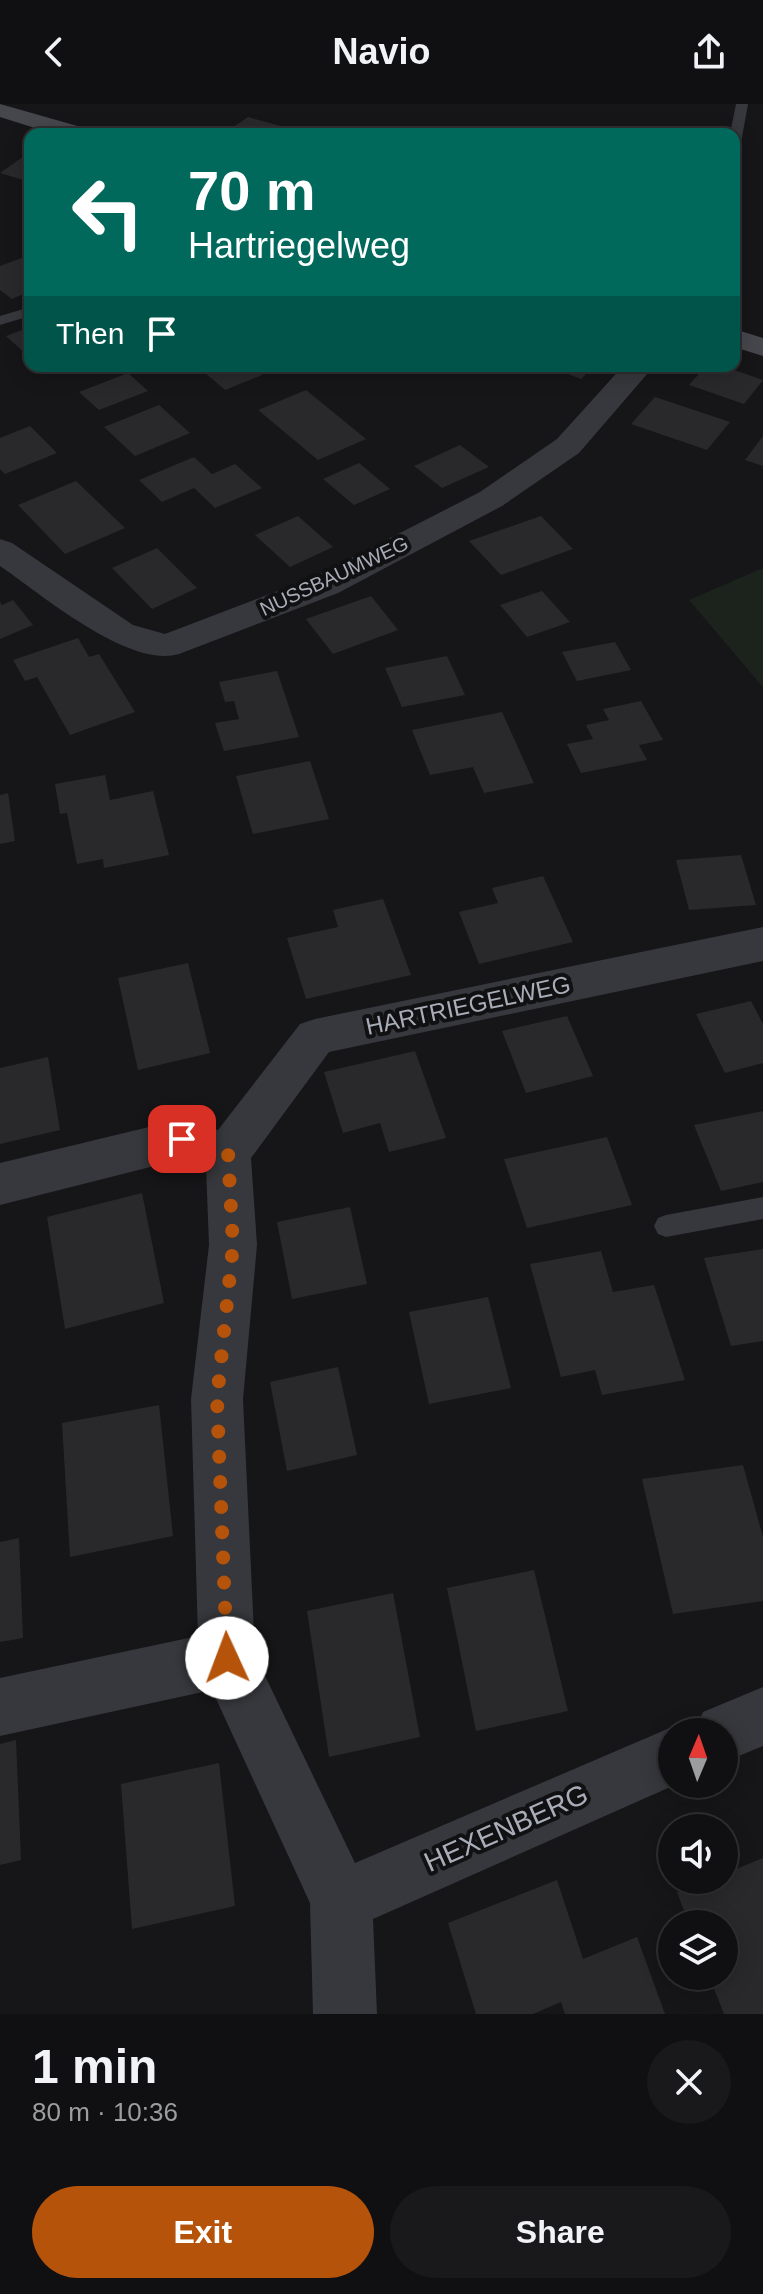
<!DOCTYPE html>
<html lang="en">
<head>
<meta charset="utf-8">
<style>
	:root { --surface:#101012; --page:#19191b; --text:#f1f3f6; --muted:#9c9d9f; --line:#303032; --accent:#b45309 }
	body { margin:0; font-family:Helvetica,sans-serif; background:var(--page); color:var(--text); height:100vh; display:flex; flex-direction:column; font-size:30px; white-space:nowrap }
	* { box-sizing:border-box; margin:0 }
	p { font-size:26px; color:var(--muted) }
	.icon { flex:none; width:44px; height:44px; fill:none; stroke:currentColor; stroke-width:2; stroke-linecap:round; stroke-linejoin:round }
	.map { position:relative; height:1910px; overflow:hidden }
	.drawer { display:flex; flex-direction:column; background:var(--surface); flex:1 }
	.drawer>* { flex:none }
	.guide { position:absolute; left:24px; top:24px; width:716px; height:244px; border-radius:16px; box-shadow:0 4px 20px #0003,0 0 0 2px var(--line); background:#00695c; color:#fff; overflow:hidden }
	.needle { width:52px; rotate:2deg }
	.buttons { position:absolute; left:658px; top:1614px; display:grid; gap:16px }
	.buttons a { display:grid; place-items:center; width:80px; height:80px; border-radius:50%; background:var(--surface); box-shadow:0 4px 20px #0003,0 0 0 2px var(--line); font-size:40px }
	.pin { position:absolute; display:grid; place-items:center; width:68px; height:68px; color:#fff; margin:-34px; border-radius:16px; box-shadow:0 4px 12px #0006 }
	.me { position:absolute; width:88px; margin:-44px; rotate:358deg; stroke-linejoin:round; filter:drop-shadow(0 0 6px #0008) }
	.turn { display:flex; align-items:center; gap:28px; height:168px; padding:0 32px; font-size:36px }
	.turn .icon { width:104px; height:104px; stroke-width:2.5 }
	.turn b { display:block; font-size:56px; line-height:68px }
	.then { display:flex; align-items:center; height:76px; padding:0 32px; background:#0003; gap:16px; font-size:30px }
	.round { display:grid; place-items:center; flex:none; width:84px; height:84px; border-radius:42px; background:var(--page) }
	.overview { display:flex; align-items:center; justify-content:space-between; height:136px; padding:0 32px }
	h1 { font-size:48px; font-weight:700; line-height:60px }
	.button { display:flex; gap:16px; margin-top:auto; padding:16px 32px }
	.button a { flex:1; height:92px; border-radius:48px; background:var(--accent); color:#fff; font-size:32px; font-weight:700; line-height:92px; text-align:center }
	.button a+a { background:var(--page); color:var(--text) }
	header { display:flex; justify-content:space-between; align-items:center; height:104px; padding:0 32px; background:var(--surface); font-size:36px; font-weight:700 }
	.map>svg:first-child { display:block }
	.green { fill:#1c231d }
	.building { fill:#29292c }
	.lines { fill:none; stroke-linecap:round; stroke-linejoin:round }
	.lane { fill:#37383d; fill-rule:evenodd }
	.street { fill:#37383d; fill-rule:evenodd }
	.secondary { fill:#45474d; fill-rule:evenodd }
	.route { stroke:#b45309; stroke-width:14; stroke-dasharray:0 25.2 }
	.labels { text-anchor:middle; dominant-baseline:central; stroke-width:8; stroke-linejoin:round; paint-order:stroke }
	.far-street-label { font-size:20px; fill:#a8adb8; stroke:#111113 }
	.street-label { font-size:24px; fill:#a8adb8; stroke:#111113 }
	.near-street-label { font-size:28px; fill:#a8adb8; stroke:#111113 }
</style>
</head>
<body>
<header><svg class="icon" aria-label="back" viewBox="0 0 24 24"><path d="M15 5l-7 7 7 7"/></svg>Navio<svg class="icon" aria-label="share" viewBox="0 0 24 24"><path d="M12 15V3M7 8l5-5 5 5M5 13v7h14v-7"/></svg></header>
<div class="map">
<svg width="763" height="1910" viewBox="0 0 763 1910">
	<rect width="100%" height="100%" fill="#161618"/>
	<polygon class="green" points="763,464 763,583 689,496"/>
	<g class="building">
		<polygon points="248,13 299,27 295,30 226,28"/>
		<polygon points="24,52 30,53 30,78 0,69"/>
		<polygon points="24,153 30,157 30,187 12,195 0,186 0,162"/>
		<polygon points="30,223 30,254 6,232"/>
		<polygon points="197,262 252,262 262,271 225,286"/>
		<polygon points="558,262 594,262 581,275 555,265"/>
		<polygon points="706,262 723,262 763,276 744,300 689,281"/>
		<polygon points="128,269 148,287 99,306 79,288"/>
		<polygon points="306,286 366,335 318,356 258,306"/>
		<polygon points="655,293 730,318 707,346 631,320"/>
		<polygon points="159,301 190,329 135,352 104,323"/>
		<polygon points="30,322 57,349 5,370 0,365 0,334"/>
		<polygon points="763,332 763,362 745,356"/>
		<polygon points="460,341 489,363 442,384 414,362"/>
		<polygon points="194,353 212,370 235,360 262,384 215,404 194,384 162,398 139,376"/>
		<polygon points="359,359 390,385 354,401 323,375"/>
		<polygon points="76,377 125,424 65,450 18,401"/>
		<polygon points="298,412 333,443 290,463 255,431"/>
		<polygon points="541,412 573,445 501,471 469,437"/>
		<polygon points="157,444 197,484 152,505 112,464"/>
		<polygon points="542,487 570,518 527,533 500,501"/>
		<polygon points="371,492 398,526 333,550 306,515"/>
		<polygon points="13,496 33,521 0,535 0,498 2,501"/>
		<polygon points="78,534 89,553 99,550 135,608 70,631 37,573 25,577 13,556"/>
		<polygon points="615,538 631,566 577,577 562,548"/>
		<polygon points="447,552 465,591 402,603 385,564"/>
		<polygon points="277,567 299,633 224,647 215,619 239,615 234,597 225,598 219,578"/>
		<polygon points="641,597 663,636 639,641 647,656 581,669 567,640 593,635 586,621 609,616 603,605"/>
		<polygon points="502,608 534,679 484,689 473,663 430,671 412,626"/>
		<polygon points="310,657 329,715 253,730 236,672"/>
		<polygon points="105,671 110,696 153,687 169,751 104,764 103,755 77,760 67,709 60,710 55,680"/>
		<polygon points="8,689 15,737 0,740 0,691"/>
		<polygon points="741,751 756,801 689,806 676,756"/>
		<polygon points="543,772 573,838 479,860 459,808 498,799 492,784"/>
		<polygon points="383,795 411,871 306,895 287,834 338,823 333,806"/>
		<polygon points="188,859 210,949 138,966 118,874"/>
		<polygon points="751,897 763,920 763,959 725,969 696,910"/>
		<polygon points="567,912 593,972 526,989 502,927"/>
		<polygon points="415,947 446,1034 389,1048 380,1019 343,1029 324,968"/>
		<polygon points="48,953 60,1026 0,1040 0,964"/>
		<polygon points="763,1007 763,1078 721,1087 694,1021"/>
		<polygon points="607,1033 632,1101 527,1124 504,1055"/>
		<polygon points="142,1089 164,1199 65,1225 47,1113"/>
		<polygon points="350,1103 367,1180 292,1195 277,1118"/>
		<polygon points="763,1145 763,1237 731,1242 704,1154"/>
		<polygon points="601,1147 613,1188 654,1181 685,1276 602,1291 595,1266 561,1273 530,1160"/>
		<polygon points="488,1193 511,1284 429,1300 409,1208"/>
		<polygon points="338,1263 357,1351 287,1367 270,1278"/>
		<polygon points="159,1301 173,1432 70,1453 62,1319"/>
		<polygon points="743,1361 763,1433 763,1497 673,1510 642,1375"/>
		<polygon points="19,1434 23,1534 0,1538 0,1438"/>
		<polygon points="534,1466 568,1607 476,1627 447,1484"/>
		<polygon points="393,1489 420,1633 329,1653 307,1507"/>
		<polygon points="16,1636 21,1756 0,1761 0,1640"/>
		<polygon points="219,1659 235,1802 132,1825 121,1680"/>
		<polygon points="763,1754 763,1910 724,1910 709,1872 724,1872 724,1820 689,1820 677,1788 708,1776 724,1776 724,1770"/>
		<polygon points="557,1776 583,1855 637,1833 665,1910 565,1910 561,1898 533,1910 476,1910 448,1819"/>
	</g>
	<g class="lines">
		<g class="lane">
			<polygon points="736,0 748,0 740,44 734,48 734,30 730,30"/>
			<polygon points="30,203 30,212 0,221 0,212"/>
			<polygon points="763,1093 763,1115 666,1133 658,1130 654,1122 658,1114 666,1111"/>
		</g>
		<g class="street">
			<path d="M623 262H654L579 349 502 402 338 489 179 550C129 565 41 490 0 462V435L12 439 133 521 165 530 314 473 480 388 557 335Z"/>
			<polygon points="763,823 763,857 329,948 251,1054 257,1141 243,1295 255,1551 355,1759 672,1623 685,1628 672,1628 672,1680 677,1680 373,1815 377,1910 313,1910 310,1799 212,1586 0,1632 0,1574 198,1532 191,1295 209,1141 206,1062 182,1055 0,1101 0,1059 182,1015 218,1026 300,920 315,915"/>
			<polygon points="763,1583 763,1642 724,1658 724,1628 695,1628 703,1608"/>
		</g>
		<g class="secondary">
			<polygon points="0,0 88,25 91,30 54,30 0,13"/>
			<polygon points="734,225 763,234 763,252 734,243"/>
		</g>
	</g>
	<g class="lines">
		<polyline class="route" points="182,1035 228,1049 233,1141 217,1295 227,1554"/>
	</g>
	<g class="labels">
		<g class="far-street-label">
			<text transform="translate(334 472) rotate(-25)">NUSSBAUMWEG</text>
		</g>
		<g class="street-label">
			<text transform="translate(468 901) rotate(-12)">HARTRIEGELWEG</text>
		</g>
		<g class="near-street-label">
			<text transform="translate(506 1724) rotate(-24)">HEXENBERG</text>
		</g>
	</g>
</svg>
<div class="buttons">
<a><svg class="needle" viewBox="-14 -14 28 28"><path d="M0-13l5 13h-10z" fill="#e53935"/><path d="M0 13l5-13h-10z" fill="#9c9d9f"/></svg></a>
<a><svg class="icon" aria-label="sound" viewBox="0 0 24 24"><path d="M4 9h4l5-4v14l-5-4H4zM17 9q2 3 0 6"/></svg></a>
<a><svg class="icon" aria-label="layers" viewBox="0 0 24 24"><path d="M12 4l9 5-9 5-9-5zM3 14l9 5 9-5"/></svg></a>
</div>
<div class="pin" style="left:182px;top:1035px;background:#d93025"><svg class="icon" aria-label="arrive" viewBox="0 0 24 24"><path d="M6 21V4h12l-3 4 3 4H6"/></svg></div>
<svg class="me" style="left:227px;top:1554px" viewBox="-20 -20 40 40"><circle r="19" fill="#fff"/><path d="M0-13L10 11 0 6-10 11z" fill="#b45309"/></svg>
<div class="guide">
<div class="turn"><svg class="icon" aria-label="left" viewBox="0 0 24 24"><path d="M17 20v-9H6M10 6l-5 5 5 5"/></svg><div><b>70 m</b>Hartriegelweg</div></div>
<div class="then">Then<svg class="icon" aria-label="arrive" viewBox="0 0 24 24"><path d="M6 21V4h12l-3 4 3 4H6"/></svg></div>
</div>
</div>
<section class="drawer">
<div class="overview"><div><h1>1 min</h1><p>80 m · 10:36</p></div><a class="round"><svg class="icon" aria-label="close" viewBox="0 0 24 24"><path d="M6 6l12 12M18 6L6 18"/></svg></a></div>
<div class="button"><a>Exit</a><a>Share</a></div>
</section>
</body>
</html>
